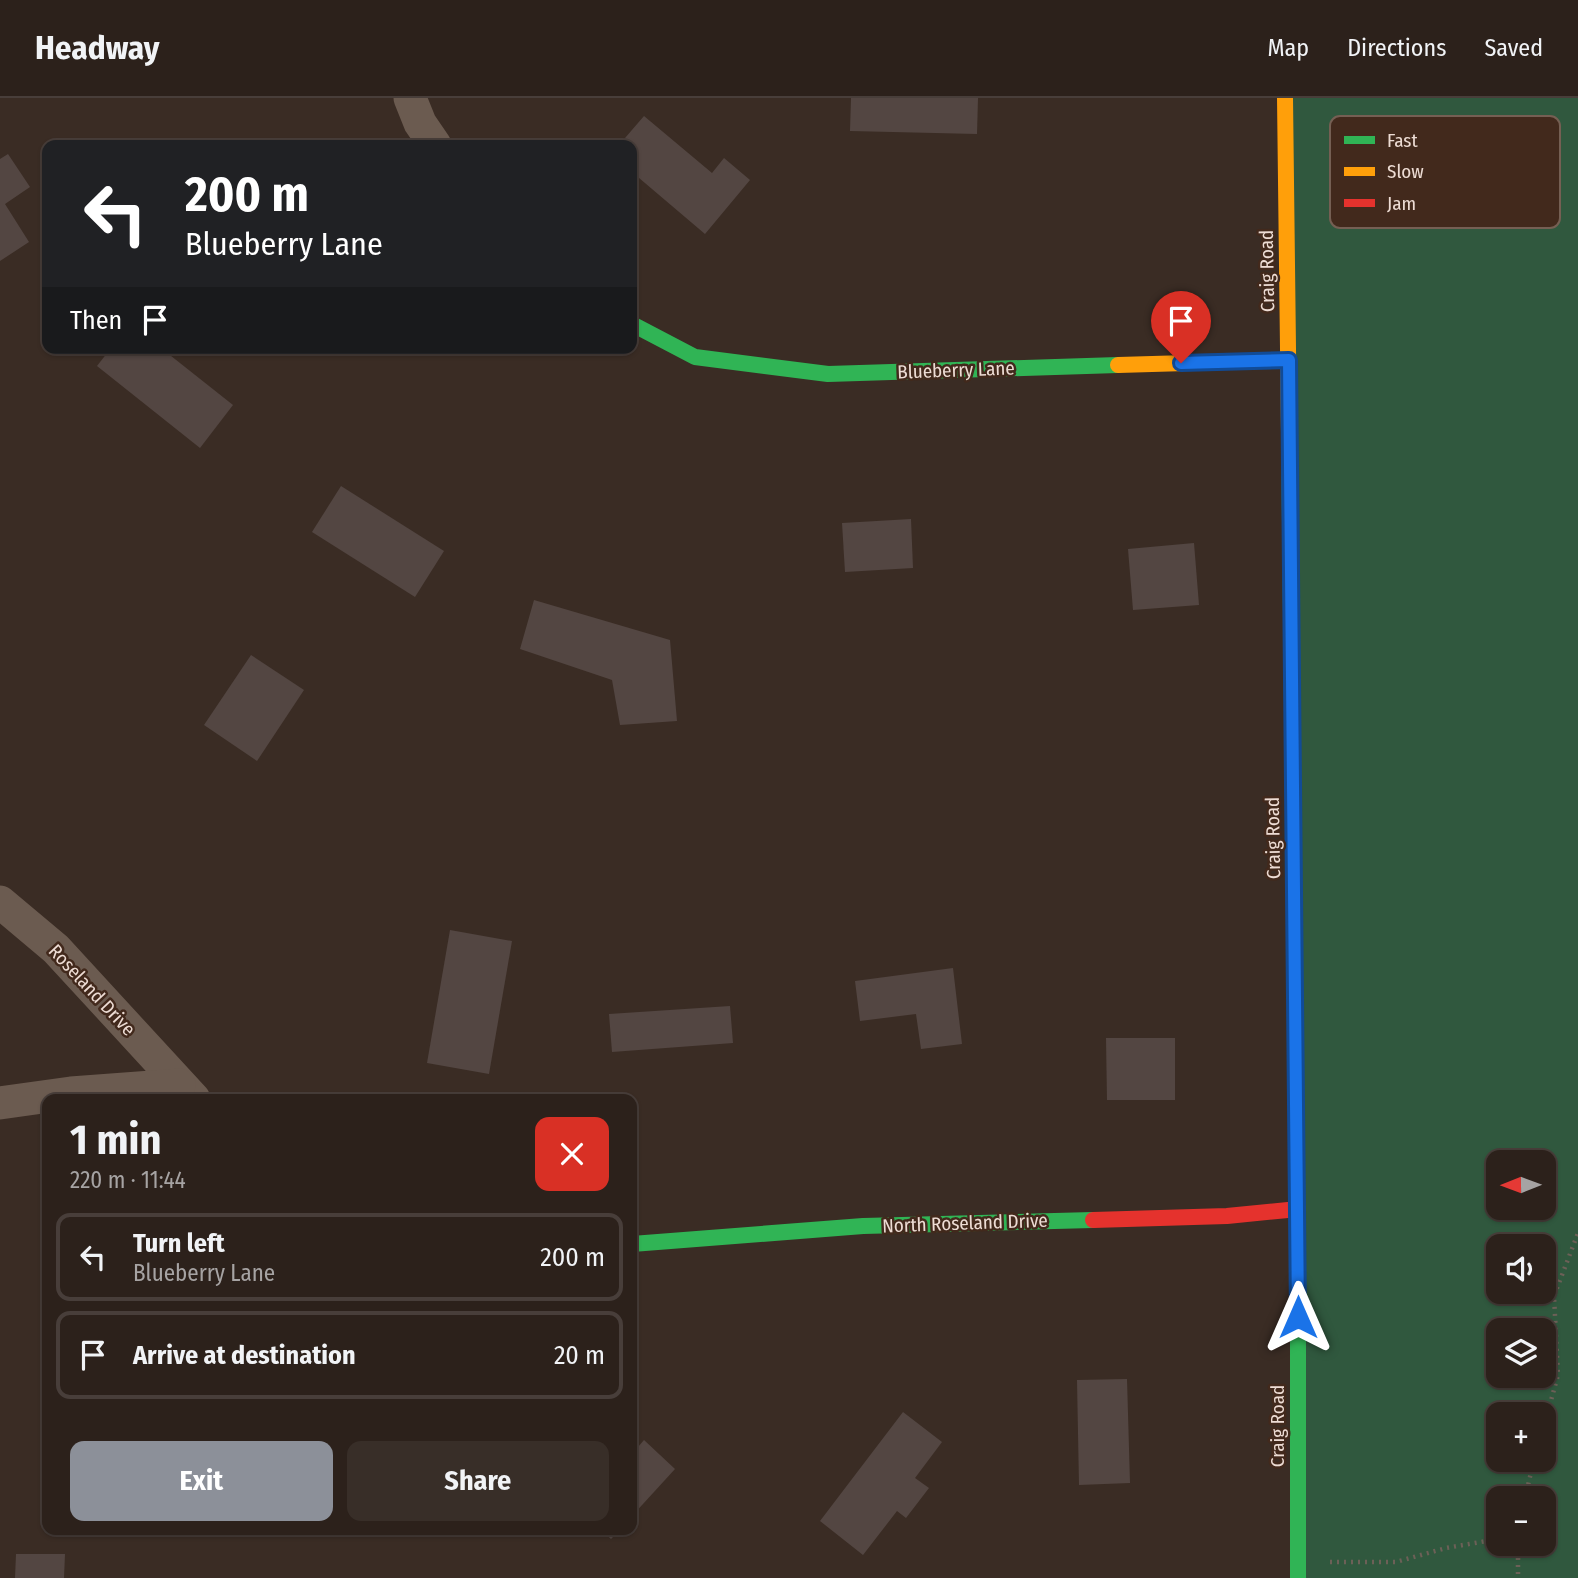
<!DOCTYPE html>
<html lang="en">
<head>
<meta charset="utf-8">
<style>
	:root { --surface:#2c211b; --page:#382e28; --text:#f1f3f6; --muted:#a6a3a3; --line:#483e3a; --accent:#8c9099 }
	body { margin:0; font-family:"Fira Sans Condensed",sans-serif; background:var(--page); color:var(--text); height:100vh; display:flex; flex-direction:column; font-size:26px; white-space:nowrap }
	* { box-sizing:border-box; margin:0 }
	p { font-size:23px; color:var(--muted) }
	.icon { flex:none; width:38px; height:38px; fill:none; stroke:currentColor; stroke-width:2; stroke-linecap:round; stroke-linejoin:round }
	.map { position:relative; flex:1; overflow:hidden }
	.drawer { position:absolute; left:42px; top:996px; width:595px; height:441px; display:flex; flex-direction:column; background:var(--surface); border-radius:14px; box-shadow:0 2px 5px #0004,0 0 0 2px var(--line) }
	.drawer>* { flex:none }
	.top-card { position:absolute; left:42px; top:42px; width:595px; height:214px; border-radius:14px; box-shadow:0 2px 5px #0004,0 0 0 2px var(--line); background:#202124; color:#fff; overflow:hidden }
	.needle { width:46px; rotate:269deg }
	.tools { position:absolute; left:1486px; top:1052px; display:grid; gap:14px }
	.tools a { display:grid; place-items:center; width:70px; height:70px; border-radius:14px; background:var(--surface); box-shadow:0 2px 5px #0004,0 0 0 2px var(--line); font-size:35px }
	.pin { position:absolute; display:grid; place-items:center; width:60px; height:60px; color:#fff; margin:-72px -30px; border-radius:50% 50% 50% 0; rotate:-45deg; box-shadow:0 0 7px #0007 }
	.pin .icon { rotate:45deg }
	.me { position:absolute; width:77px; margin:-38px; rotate:0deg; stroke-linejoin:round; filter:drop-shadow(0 0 5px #0008) }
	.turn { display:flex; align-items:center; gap:24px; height:147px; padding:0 28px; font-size:32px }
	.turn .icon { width:91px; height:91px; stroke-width:2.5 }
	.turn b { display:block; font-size:49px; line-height:60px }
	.then { display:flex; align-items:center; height:66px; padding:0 28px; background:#0003; gap:14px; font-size:26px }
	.round { display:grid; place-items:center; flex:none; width:74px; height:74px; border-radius:14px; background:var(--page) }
	.headline { display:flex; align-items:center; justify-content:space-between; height:119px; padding:0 28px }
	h1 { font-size:42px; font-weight:700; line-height:52px }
	.primary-button { display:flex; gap:14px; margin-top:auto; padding:14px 28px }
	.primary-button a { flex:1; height:80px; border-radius:14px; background:var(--accent); color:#fff; font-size:28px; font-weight:700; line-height:80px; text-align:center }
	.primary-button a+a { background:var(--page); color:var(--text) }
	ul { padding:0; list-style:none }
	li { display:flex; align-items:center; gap:21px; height:88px; margin:0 14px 10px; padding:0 14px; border:4px solid var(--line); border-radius:14px }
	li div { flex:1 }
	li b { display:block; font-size:26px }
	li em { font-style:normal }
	header { display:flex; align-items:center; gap:42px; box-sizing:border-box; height:98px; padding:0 35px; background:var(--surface); border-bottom:2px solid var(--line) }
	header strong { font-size:33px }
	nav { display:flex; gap:38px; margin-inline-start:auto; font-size:24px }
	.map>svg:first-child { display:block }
	.green { fill:#30583e; fill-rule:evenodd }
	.building { fill:#534642 }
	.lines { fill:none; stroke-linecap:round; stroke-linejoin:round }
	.path { stroke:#6c6057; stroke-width:4.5; stroke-dasharray:2 5; stroke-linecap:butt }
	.street { stroke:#6b5b50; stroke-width:33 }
	.fast { stroke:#30b455; stroke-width:16 }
	.slow { stroke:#ff9f0a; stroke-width:16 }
	.jam { stroke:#e5322d; stroke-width:16 }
	.route-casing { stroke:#114b97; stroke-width:18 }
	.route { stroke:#1a73e8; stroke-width:12 }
	.labels { text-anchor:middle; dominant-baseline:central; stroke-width:5; stroke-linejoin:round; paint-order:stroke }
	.street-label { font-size:19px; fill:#eddcd4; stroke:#42291c }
	.key { fill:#42291c; stroke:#755f53; stroke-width:2 }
	.key-label { font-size:19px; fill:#eddcd4 }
</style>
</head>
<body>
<header>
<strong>Headway</strong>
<nav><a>Map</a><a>Directions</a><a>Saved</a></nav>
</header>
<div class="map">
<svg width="1578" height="1480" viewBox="0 0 1578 1480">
	<rect width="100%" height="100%" fill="#3a2c24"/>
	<path class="green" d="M1285 0H1578V1480H1298ZM1498 1064H1544V1110H1498ZM1498 1148H1544V1194H1498ZM1498 1232H1544V1278H1498ZM1498 1316H1544V1362H1498ZM1498 1400H1544V1446H1498Z"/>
	<g class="building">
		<polygon points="851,0 978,0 977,36 850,33"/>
		<polygon points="644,18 712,75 724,60 750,82 705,136 632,74 632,47 619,47"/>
		<polygon points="8,56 30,89 5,106 29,144 0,163 0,61"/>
		<polygon points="111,250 161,250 233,307 200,350 97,268"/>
		<polygon points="341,388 444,453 415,499 312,434"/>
		<polygon points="911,421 913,470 845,474 842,425"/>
		<polygon points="1194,445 1199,507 1133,512 1128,451"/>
		<polygon points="534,502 670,542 677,623 620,627 612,582 520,551"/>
		<polygon points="251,557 304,592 257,663 204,627"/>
		<polygon points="450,832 512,843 489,976 427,965"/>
		<polygon points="953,870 962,946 921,951 916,916 860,923 855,883"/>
		<polygon points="730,908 733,945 612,954 609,916"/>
		<polygon points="1106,940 1175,940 1175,1002 1107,1002"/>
		<polygon points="1127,1281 1130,1385 1079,1387 1077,1282"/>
		<polygon points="903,1314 942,1344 915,1380 929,1390 906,1420 897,1413 863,1457 820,1423"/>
		<polygon points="644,1342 675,1371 632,1418 632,1356"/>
		<polygon points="601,1432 620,1432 611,1441"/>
		<polygon points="16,1456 65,1456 64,1480 15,1480"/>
	</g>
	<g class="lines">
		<g class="path">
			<polyline points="1544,1328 1558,1277 1554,1198 1578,1135"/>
			<polyline points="1525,1400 1534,1362"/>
			<polyline points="1518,1446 1518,1480"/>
			<polyline points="1330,1464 1396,1464 1446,1450 1498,1441"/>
		</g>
		<g class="street">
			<polyline points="410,0 420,25 435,47"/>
			<polyline points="0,804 56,851 194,1001"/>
			<polyline points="0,1005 71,995 179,987"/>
		</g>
		<g class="fast">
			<polyline points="632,226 695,259 828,276 1118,267"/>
			<polyline points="1289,334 1294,786"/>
			<polyline points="632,1146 863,1128 1093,1122"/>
			<polyline points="1298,1214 1298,1480"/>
		</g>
		<g class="slow">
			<polyline points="1285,0 1289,334"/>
			<polyline points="1118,267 1289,262"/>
			<polyline points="1294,786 1298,1214"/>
		</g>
		<polyline class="jam" points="1093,1122 1227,1118 1298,1111"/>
	</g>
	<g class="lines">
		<defs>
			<polyline id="route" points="1181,265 1289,262 1298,1219"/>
		</defs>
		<use href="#route" class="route-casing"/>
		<use href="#route" class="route"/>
	</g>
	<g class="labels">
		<g class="street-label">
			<text transform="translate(1267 173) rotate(-91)">Craig Road</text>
			<text transform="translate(956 272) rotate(-2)">Blueberry Lane</text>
			<text transform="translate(1273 740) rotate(-91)">Craig Road</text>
			<text transform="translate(92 892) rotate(47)">Roseland Drive</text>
			<text transform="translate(965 1125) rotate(-2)">North Roseland Drive</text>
			<text transform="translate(1277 1328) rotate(-90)">Craig Road</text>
		</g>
	</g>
	<rect x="1330" y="18" width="230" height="112" rx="10" class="key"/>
	<rect x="1344" y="38" width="31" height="8" fill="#30b455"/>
	<rect x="1344" y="69" width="31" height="9" fill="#ff9f0a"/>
	<rect x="1344" y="101" width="31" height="8" fill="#e5322d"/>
	<g class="key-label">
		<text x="1387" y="49">Fast</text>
		<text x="1387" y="80">Slow</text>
		<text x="1387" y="112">Jam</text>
	</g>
</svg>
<div class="tools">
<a><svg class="needle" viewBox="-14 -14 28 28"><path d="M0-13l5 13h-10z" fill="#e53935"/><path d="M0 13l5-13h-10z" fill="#a6a3a3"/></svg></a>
<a><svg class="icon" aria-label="sound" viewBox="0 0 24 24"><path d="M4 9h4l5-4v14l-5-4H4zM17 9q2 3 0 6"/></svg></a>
<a><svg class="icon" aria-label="layers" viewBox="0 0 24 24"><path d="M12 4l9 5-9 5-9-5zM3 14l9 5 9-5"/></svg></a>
<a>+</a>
<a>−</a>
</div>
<div class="pin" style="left:1181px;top:265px;background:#d93025"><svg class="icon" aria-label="arrive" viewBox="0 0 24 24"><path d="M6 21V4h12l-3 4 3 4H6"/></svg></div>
<svg class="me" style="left:1298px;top:1219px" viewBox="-20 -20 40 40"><path d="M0-17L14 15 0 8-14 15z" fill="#1a73e8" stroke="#fff" stroke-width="4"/></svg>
<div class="top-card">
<div class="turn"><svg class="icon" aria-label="left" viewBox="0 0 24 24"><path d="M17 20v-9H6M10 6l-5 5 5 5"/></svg><div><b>200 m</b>Blueberry Lane</div></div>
<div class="then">Then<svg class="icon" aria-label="arrive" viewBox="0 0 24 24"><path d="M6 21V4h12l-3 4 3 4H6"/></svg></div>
</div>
<section class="drawer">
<div class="headline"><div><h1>1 min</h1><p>220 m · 11:44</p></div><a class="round" style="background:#d93025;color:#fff"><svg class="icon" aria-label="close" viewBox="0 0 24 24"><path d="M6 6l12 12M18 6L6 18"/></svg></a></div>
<ul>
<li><svg class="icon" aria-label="left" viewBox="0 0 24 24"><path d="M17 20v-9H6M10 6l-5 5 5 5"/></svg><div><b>Turn left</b><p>Blueberry Lane</p></div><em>200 m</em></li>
<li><svg class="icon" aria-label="arrive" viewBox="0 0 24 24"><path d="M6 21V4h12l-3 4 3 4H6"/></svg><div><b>Arrive at destination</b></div><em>20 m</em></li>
</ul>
<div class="primary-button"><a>Exit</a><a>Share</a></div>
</section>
</div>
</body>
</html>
